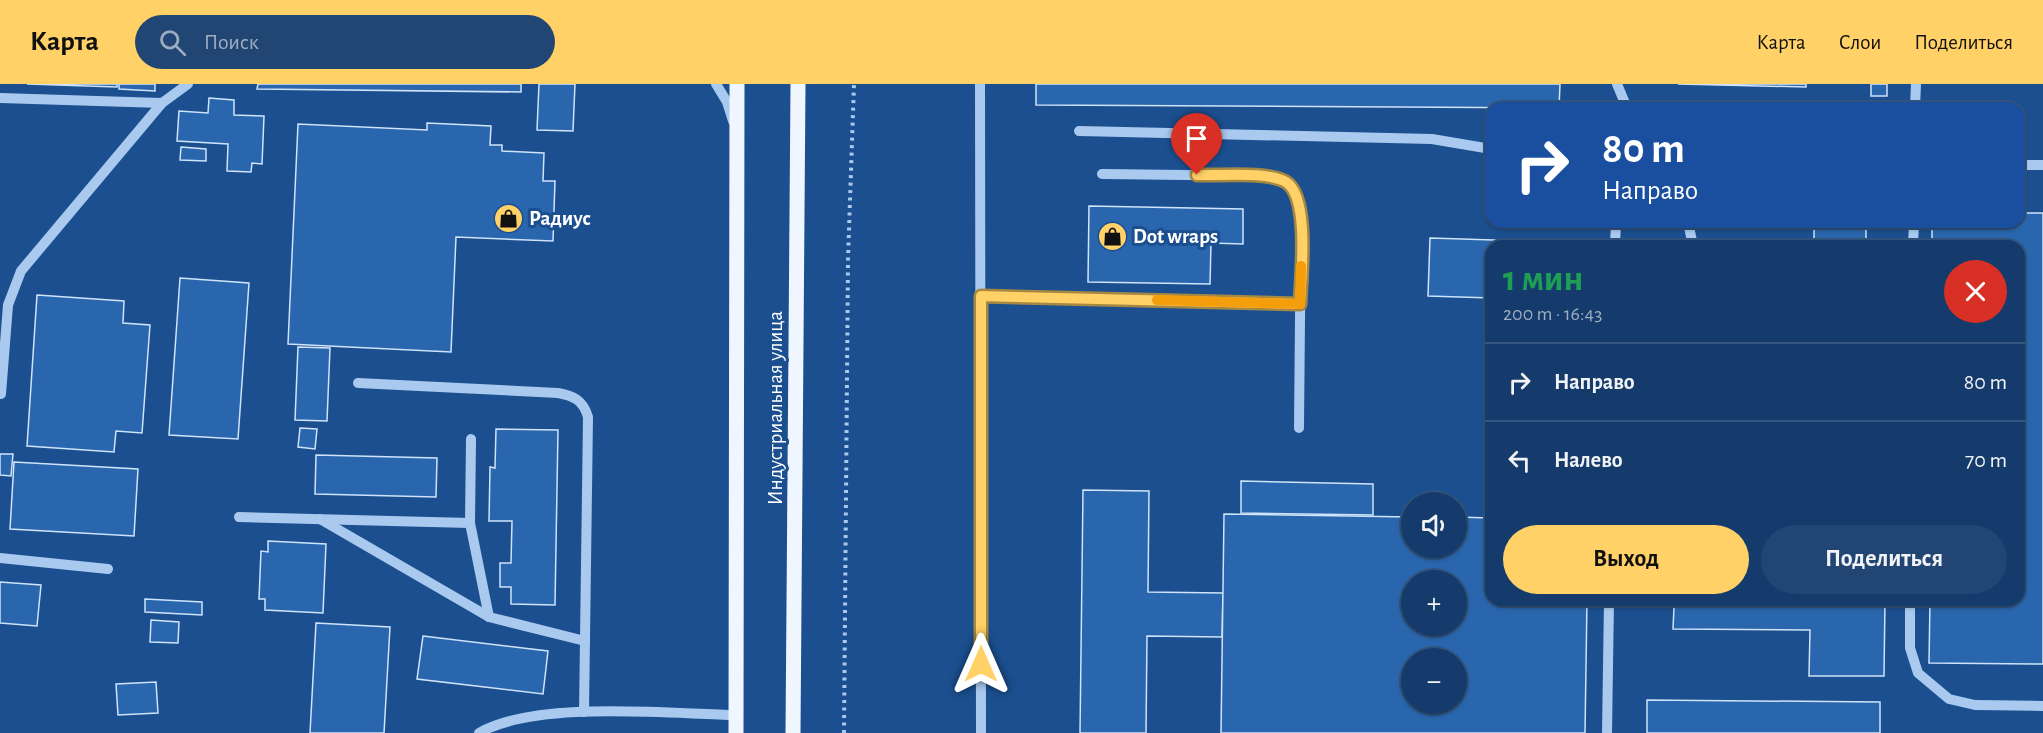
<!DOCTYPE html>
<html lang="ru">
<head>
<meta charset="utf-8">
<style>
	:root { --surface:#143b6b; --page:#214673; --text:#f1f3f6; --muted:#9dadc1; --line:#33557e; --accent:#ffd166 }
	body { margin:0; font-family:"Alegreya Sans",sans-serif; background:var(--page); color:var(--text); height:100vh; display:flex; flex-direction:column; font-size:22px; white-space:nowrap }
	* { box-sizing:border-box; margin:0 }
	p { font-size:20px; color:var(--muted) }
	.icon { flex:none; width:33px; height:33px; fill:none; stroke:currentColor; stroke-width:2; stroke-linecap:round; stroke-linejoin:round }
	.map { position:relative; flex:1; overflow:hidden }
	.panel { position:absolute; left:1485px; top:156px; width:540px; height:366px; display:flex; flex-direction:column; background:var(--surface); border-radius:18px; box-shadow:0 2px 4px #0004,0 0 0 2px var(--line) }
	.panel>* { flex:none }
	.banner { position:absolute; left:1485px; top:18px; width:540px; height:126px; border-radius:18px; box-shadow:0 2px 4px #0004,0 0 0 2px var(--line); background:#1a4fa0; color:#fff; overflow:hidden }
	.controls { position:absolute; left:1401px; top:408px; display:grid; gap:12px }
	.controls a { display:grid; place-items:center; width:66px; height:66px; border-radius:50%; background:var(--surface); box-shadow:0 2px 4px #0004,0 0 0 2px var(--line); font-size:30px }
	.pin { position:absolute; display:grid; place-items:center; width:51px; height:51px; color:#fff; margin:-62px -26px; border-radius:50% 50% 50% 0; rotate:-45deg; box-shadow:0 0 6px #0007 }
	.pin .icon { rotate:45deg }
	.me { position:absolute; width:66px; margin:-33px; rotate:0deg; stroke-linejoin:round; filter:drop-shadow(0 0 4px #0008) }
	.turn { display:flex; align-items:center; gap:21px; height:126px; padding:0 18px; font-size:27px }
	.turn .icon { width:78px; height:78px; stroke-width:2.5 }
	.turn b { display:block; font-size:42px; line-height:51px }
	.round { display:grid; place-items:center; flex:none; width:63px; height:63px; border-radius:32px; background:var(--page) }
	.headline { display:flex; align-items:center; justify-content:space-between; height:102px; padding:0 18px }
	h1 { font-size:36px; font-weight:700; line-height:45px; color:#1e9e55 }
	.primary-button { display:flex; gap:12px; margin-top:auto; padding:12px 18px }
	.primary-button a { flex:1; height:69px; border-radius:36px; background:var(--accent); color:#111; font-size:24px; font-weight:700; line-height:69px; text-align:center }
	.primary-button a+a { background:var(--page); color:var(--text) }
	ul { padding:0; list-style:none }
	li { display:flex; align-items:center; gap:18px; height:78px; padding:0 18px; border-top:2px solid var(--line) }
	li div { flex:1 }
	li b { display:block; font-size:22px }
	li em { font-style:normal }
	header { display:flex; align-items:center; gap:36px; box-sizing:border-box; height:84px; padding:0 30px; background:var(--accent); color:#111 }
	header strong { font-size:28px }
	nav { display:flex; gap:33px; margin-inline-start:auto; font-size:21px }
	.search { width:420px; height:54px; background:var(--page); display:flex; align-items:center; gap:15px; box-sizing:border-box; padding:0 21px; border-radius:33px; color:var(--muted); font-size:22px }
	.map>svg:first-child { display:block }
	.building { fill:#2a66ad; stroke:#cfe3fa; stroke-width:1.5; fill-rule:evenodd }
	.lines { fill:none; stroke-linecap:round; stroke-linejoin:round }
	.path { stroke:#a9c9ee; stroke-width:4; stroke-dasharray:3 4.5; stroke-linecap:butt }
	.minor { stroke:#a9c9ee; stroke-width:10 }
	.major { stroke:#f0f6ff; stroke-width:15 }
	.route-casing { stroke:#a68842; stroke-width:15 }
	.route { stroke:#ffd166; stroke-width:10 }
	.slow { stroke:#f59e0b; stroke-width:10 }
	.labels { text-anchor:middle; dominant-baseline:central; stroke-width:6; stroke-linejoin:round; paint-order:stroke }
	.poi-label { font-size:21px; font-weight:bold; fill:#fff; stroke:#1b4f8f; text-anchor:start }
	.street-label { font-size:21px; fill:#fff; stroke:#1b4f8f }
</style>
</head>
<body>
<header>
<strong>Карта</strong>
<div class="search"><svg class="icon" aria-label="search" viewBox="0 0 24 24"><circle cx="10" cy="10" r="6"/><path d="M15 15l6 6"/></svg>Поиск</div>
<nav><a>Карта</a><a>Слои</a><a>Поделиться</a></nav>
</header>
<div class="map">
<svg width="2043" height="649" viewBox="0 0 2043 649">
	<rect width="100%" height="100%" fill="#1b4f8f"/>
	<g class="building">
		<polygon points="27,0 117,0 117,3"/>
		<polygon points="119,0 155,0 155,7 119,5"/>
		<polygon points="258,0 521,0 521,8 257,5"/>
		<polygon points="539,0 575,0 573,47 537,46"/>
		<polygon points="1036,0 1560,0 1559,24 1036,21"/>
		<polygon points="1678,0 1806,0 1806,3"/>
		<rect x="1871" y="0" width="16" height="12"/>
		<polygon points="209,14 234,16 234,31 264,32 262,80 252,79 251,88 227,87 228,60 177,57 179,27 208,29"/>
		<polygon points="427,39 491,42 490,61 502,61 502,67 544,69 543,97 555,97 553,157 456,153 451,268 288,260 298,40 427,46"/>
		<polygon points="181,63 206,65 206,77 180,76"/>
		<polygon points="1089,122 1243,125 1243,160 1211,159 1210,200 1088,198"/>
		<polygon points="2019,129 2043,129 2043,580 1929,579 1930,516 2019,516 2019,162 1932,162 1932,138 2019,138"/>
		<rect x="1814" y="138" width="52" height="24"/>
		<polygon points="1430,154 1587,159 1587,162 1491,162 1491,214 1428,212"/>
		<polygon points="180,194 249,199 238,355 169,351"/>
		<polygon points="37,211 124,217 123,239 150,241 142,349 116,347 114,368 27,362"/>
		<polygon points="298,263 330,264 327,337 295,336"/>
		<polygon points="300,344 317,345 315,365 298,363"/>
		<polygon points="496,345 558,346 555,521 511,520 511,503 500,503 500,479 511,479 512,437 489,437 490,383 495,384"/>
		<polygon points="0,370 13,370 11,392 0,391"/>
		<polygon points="316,371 437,374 436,413 315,410"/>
		<polygon points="14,378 138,385 134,452 10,445"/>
		<polygon points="1241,397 1373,400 1373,431 1241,429"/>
		<polygon points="1083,406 1149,407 1148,508 1223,509 1222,553 1147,552 1146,649 1080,649"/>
		<path d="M1224 430 1412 433V464H1456V433L1491 434V516H1587L1585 649H1221ZM1412 496H1456V542H1412ZM1412 574H1456V620H1412Z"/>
		<polygon points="268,457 326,460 323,529 265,526 265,515 259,515 261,467 268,468"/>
		<polygon points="0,498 41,501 37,542 0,539"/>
		<polygon points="145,515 202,518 202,531 145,528"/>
		<polygon points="1649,516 1885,516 1884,592 1809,592 1810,546 1673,545 1674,523 1649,522"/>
		<polygon points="151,536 179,538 178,559 150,558"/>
		<polygon points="316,539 390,543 384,649 310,649"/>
		<polygon points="423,552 548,567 543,610 417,595"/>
		<polygon points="156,598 158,629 118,631 116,600"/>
		<polygon points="1647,616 1880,618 1880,649 1647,649"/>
	</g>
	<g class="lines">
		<polyline class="path" points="844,649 848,175 854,0"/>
		<g class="minor">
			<polyline points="716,0 727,18 733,37"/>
			<polyline points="980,0 981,649"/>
			<polyline points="1617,0 1627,24"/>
			<polyline points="0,14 162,19 188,0"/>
			<polyline points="1915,24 1916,0"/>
			<polyline points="1079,47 1432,55 1491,65"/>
			<polyline points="2019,81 2043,81"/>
			<path d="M1102 90 1269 92C1289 99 1295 106 1301 126L1299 344"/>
			<polyline points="1688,138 1693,162"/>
			<polyline points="1615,162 1616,138"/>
			<polyline points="1913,162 1914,138"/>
			<polyline points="981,212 1300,220"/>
			<path d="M358 299 558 309C574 312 583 316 588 333L584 628"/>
			<polyline points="1,310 8,221 21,187 162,19"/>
			<polyline points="471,355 470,439 489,533"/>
			<polyline points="239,433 470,439"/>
			<polyline points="320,435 489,533 585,557"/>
			<polyline points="0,474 108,485"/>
			<polyline points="1910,516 1910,564 1918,589 1949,615 1975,621 2043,622"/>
			<path d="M479 649C536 616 669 630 736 631"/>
			<polyline points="1607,649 1609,516"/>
		</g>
		<g class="major">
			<polyline points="736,649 737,0"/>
			<polyline points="793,649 798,0"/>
		</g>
	</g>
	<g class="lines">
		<defs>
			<path id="route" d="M981 580V212L1300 220C1301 193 1310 113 1286 98 1267 87 1220 92 1197 91"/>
		</defs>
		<use href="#route" class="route-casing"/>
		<use href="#route" class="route"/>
		<polyline class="slow" points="1157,216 1300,220 1301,182"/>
	</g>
	<defs>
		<symbol id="shop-disc" viewBox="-11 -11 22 22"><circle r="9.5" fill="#ffd166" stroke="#1b4f8f"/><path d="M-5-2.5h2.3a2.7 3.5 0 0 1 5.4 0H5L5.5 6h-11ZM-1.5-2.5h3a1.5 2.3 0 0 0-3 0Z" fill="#111"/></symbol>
	</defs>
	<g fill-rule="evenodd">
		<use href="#shop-disc" x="492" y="118" width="33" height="33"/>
		<use href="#shop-disc" x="1096" y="136" width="33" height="33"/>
	</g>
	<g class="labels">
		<g class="poi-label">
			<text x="529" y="134">Радиус</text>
			<text x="1133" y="152">Dot wraps</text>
		</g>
		<g class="street-label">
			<text transform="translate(775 324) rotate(-90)">Индустриальная улица</text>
		</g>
	</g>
</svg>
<div class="controls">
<a><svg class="icon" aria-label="sound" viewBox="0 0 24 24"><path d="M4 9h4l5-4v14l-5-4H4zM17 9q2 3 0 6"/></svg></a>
<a>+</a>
<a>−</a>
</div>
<div class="pin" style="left:1197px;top:91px;background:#d93025"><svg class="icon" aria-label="arrive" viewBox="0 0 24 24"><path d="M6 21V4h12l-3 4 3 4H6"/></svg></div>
<svg class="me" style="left:981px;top:580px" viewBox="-20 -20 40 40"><path d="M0-17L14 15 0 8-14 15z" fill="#ffd166" stroke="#fff" stroke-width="4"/></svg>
<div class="banner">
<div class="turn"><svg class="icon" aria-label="right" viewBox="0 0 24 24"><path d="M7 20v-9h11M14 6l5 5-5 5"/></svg><div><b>80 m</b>Направо</div></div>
</div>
<section class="panel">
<div class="headline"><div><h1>1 мин</h1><p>200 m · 16:43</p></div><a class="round" style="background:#d93025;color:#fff"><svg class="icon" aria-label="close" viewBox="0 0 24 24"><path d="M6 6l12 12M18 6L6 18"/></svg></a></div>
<ul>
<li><svg class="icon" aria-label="right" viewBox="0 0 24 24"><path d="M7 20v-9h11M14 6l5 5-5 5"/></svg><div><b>Направо</b></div><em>80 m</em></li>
<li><svg class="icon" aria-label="left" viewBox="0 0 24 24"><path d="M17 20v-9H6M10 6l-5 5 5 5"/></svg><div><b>Налево</b></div><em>70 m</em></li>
</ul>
<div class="primary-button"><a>Выход</a><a>Поделиться</a></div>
</section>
</div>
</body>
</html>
